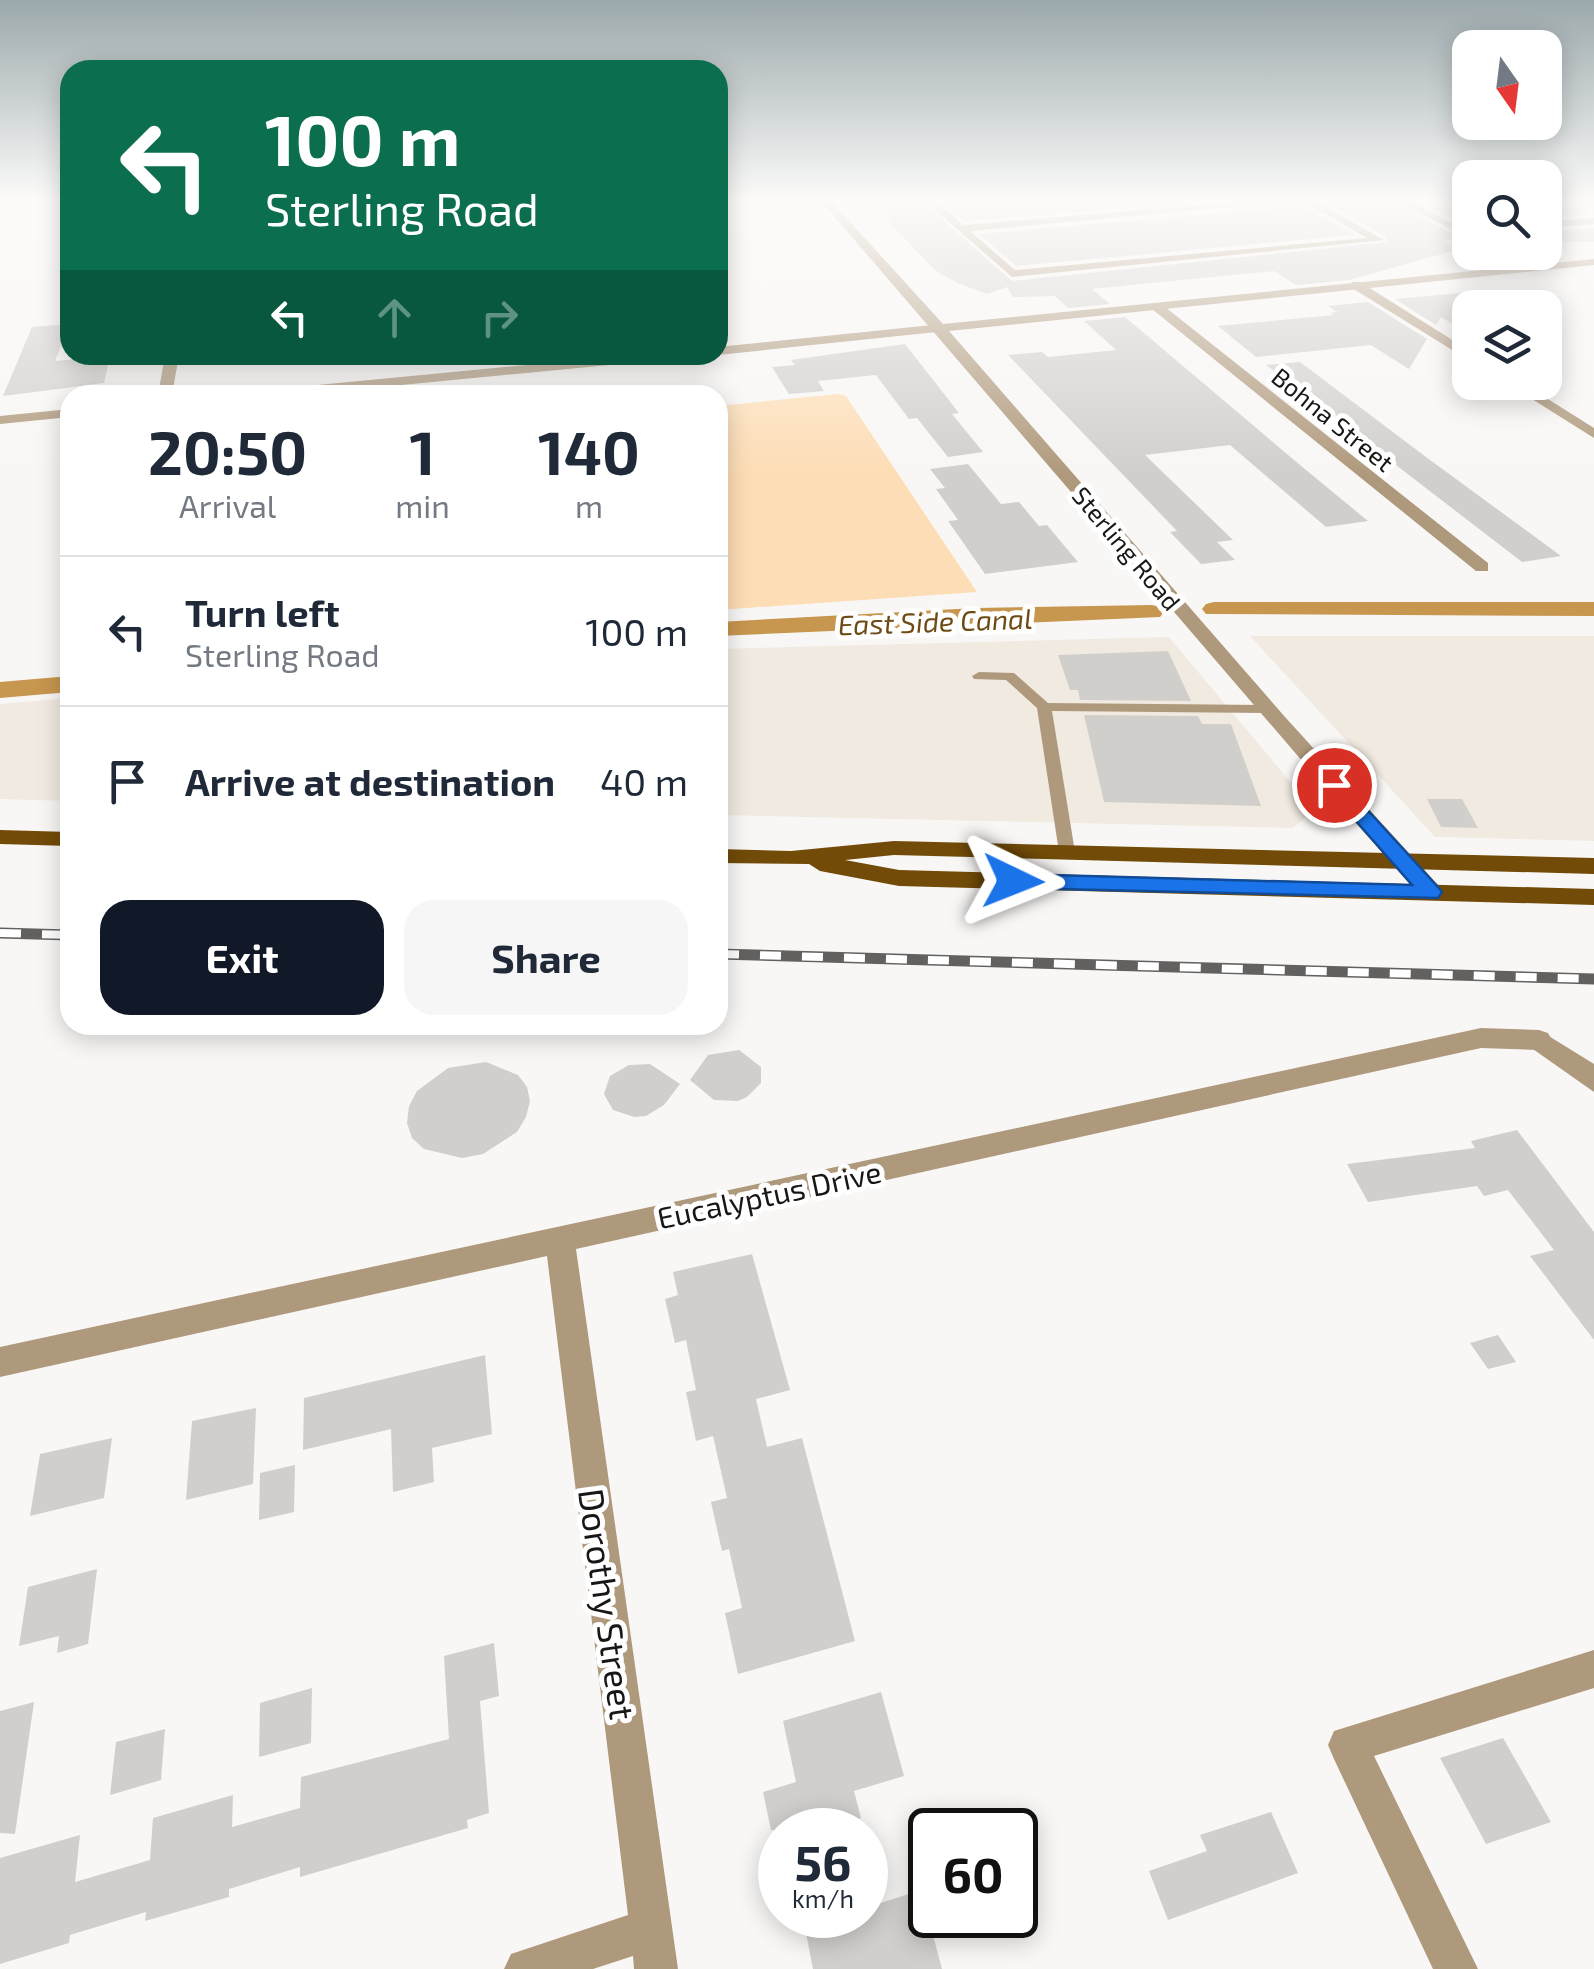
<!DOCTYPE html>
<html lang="en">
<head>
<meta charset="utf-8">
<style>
	:root { --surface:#fff; --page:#f6f6f7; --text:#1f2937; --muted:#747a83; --line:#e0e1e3; --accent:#111827 }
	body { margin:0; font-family:"Exo 2",sans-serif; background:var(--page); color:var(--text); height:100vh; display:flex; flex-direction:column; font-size:38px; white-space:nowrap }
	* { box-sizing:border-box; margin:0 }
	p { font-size:32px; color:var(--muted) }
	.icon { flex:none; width:55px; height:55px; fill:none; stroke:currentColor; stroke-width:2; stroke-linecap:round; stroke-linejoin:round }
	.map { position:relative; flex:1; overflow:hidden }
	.details { position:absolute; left:60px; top:385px; width:668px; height:650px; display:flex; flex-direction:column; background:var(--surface); border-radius:30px; box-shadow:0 5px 25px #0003 }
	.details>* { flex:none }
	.hud { position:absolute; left:60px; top:60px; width:668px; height:305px; border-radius:30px; box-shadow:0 5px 25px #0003; background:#0b6e4f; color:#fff; overflow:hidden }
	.needle { width:65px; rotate:166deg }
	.fabs { position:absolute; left:1452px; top:30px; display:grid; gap:20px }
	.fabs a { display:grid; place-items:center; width:110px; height:110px; border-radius:20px; background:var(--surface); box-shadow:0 5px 25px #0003; font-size:50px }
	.speed { position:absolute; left:758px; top:1808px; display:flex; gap:20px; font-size:50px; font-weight:700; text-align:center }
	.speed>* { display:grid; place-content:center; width:130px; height:130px; border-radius:50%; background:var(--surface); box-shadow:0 5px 25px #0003; line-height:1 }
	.speed small { font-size:25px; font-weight:400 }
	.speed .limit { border:5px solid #111; border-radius:15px; background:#fff; color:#111 }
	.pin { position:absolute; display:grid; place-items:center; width:85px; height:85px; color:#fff; margin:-42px; border:5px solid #fff; border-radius:50%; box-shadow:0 2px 10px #0007 }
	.me { position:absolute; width:110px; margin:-55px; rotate:92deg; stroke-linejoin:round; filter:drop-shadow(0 0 8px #0008) }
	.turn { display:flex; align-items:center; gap:35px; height:210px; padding:0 40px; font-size:45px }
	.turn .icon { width:130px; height:130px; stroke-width:2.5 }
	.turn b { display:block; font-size:70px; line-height:85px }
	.lanes { display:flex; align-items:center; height:95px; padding:0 40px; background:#0003; justify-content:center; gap:50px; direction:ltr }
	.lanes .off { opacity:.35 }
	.eta { display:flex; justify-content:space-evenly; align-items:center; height:170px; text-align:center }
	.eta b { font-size:60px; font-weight:700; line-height:70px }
	.action { display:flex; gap:20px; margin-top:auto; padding:20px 40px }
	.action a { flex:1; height:115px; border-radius:30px; background:var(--accent); color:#fff; font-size:40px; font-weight:700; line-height:115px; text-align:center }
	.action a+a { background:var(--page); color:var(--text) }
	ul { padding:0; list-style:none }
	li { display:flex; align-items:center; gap:30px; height:150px; padding:0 40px; border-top:2px solid var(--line) }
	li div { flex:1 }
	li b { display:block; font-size:38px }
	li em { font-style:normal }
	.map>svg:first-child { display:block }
	.built { fill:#f1eae1 }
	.green { fill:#fdddb5 }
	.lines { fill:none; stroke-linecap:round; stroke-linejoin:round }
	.canal { fill:#c7964f; fill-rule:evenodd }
	.building { fill:#d1cfcc }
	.service { fill:#af997c; fill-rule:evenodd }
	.minor { fill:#af997c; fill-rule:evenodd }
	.tertiary { fill:#af997c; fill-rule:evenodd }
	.primary { fill:#714b07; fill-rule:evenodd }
	.rail-casing { stroke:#626160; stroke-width:11 }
	.rail { stroke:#fff; stroke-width:8; stroke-dasharray:21; stroke-linecap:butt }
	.route { fill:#1a73e8; stroke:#114b97; stroke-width:2.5 }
	.labels { text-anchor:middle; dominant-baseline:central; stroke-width:10; stroke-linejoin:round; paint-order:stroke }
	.far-street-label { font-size:25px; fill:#181716; stroke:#fff }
	.far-water-label { font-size:28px; font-style:italic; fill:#6e4b15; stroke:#fff }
	.street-label { font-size:30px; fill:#181716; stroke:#fff }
	.near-street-label { font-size:35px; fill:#181716; stroke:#fff }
</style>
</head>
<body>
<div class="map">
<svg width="1594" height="1969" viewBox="0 0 1594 1969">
	<rect width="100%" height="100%" fill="#f9f7f5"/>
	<g class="built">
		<polygon points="1250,636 1594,636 1594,841 1435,837"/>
		<polygon points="1169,637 1314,810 1293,828 718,815 718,649"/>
		<polygon points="70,698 70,801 0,799 0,704"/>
	</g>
	<polygon class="green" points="838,394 846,396 977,592 718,610 718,406"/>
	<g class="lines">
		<g class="canal">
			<polygon points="1214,602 1594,602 1594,616 1206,614 1202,609 1206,604"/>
			<polygon points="1152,605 1160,607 1164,612 1160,617 718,636 718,622 976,608"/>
			<polygon points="70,676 70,692 0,698 0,682"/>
		</g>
	</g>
	<g class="building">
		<polygon points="874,201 921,201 1012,281 1387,242 1386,237 1328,204 1393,201 1463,240 1444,240 1456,250 1349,280 1296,285 1274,271 1202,278 1092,289 1110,304 1068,308 1055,296 1013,297 1007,287 987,294 960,284 937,272 896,230 887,219 892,218"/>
		<polygon points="941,201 1210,201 964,221"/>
		<polygon points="1417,201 1470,201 1470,228"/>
		<polygon points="1567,203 1593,214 1545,218 1545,205"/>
		<polygon points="1304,206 1355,235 1016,266 979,234"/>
		<polygon points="1594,228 1594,242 1545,242 1545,232"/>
		<polygon points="1470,292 1470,334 1441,317 1436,325 1395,299"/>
		<polygon points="1368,302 1427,339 1409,369 1371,345 1256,357 1218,326 1334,315 1330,313 1337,312 1328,306"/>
		<polygon points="1125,317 1300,465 1368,521 1326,527 1230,445 1145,455 1233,540 1217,542 1235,560 1201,564 1170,532 1177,531 1008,355 1042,352 1048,357 1116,350 1084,321"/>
		<polygon points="70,324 55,361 110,356 104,383 3,396 32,327"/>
		<polygon points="905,344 959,413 952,414 983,452 948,457 917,418 909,419 876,375 818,381 824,391 789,394 772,367 795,365 791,360"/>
		<polygon points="1300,362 1426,457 1561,556 1522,562 1266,365"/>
		<polygon points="968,464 1001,504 1019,502 1039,526 1047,525 1078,562 985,574 948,521 958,520 936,489 945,488 930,469"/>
		<polygon points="1168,651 1191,701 1080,700 1078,690 1070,690 1058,655"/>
		<polygon points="1084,715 1198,716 1202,724 1231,724 1261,806 1104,802"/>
		<polygon points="1427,799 1462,799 1478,828 1441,827"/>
		<polygon points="739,1050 761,1067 761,1083 747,1097 738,1101 714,1100 690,1080 708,1055"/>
		<polygon points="486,1062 518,1075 527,1087 530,1101 526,1117 517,1132 483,1154 462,1158 424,1149 412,1138 407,1123 409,1106 417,1091 448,1068"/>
		<polygon points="650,1064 680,1084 664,1105 646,1116 634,1117 613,1110 604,1094 610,1076 629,1065"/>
		<polygon points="1517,1130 1594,1232 1594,1340 1530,1256 1554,1250 1508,1190 1484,1196 1477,1186 1368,1202 1347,1164 1475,1148 1471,1141"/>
		<polygon points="752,1254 790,1390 756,1399 767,1447 802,1438 855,1641 738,1674 725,1613 742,1608 729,1549 722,1551 711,1502 727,1498 713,1436 696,1441 686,1392 696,1390 686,1340 675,1343 665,1299 678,1295 673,1272"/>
		<polygon points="1498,1335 1516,1362 1488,1369 1470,1343"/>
		<polygon points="485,1355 492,1434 432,1448 434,1482 393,1492 391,1429 303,1450 304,1398"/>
		<polygon points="256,1408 253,1484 186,1500 192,1421"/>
		<polygon points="112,1438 104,1498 30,1516 40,1454"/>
		<polygon points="295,1465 294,1512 259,1520 260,1473"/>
		<polygon points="97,1569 88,1644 57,1653 59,1636 19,1646 28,1587"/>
		<polygon points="494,1643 499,1696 480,1701 489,1813 467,1820 468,1828 300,1877 300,1867 229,1889 229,1897 145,1921 146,1912 70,1935 69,1943 0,1964 0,1858 80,1835 75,1882 150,1860 153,1818 233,1795 232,1827 300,1808 301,1777 449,1739 444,1656"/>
		<polygon points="312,1688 311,1743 259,1757 260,1703"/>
		<polygon points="881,1692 904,1776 854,1791 861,1818 826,1830 771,1830 763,1792 796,1782 783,1721"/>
		<polygon points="34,1702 15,1834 0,1833 0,1711"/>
		<polygon points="165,1729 161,1780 110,1795 116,1742"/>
		<polygon points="1503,1738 1551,1822 1486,1844 1440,1758"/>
		<polygon points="1271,1812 1298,1873 1168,1920 1149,1871 1207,1851 1200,1835"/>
		<polygon points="921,1890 942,1969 813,1969 805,1928 845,1915 865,1915 865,1908"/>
	</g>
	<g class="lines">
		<polygon class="service" points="979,672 1014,673 1048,703 1266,705 1273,709 1266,713 1052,711 1075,852 1067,857 1059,852 1037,708 1006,680 974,679 972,676"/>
		<g class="minor">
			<polygon points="925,201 936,201 963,225 1253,201 1293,201 970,231 1015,270 1367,238 1303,201 1315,201 1384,240 1012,277"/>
			<polygon points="1396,201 1409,201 1470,232 1470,239"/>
			<polygon points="1594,218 1594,224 1545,228 1545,222"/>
			<polygon points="1498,252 1513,252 1540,268 1530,270"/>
			<polygon points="1352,282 1360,282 1470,351 1470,361 1352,288"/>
			<polygon points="1152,303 1160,303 1488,563 1488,571 1476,571 1152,309"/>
			<polygon points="942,324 948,328 946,331 718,355 718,347"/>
			<polygon points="165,355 179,355 172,395 158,395"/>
			<polygon points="631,355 679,355 672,359 298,395 248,395 255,391"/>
			<polygon points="1505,382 1521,382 1594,428 1594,438"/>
			<polygon points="70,409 70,417 0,424 0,416"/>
			<polygon points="1481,1028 1539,1030 1548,1033 1552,1040 1548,1047 1539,1050 1481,1048 576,1249 678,1969 634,1969 633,1956 593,1969 504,1969 511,1954 628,1915 547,1256 0,1377 0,1347"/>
			<polygon points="1594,1650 1594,1688 1374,1756 1478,1969 1433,1969 1334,1759 1328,1745 1334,1731"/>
		</g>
		<g class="tertiary">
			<polygon points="821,201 831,201 943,324 1594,259 1594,265 949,331 1285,717 1439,886 1443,892 1439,898 1423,898 1346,812"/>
			<polygon points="1539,1030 1594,1064 1594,1092 1530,1047 1526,1040 1530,1033"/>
		</g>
		<g class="primary">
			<polygon points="0,830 70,832 70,846 0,844"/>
			<polygon points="894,841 1594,858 1594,874 894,855 845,860 899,870 1594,889 1594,905 899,886 820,871 809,864 718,863 718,849 791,851"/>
		</g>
		<defs>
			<g id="rail">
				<polyline points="0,933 70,935"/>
				<polyline points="718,954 1594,979"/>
			</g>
		</defs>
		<use href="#rail" class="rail-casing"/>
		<use href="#rail" class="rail"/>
	</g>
	<linearGradient id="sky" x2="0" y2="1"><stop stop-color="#9ba8ab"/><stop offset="0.42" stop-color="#fcfbfa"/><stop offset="1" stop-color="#fcfbfa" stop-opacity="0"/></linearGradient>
	<rect width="1594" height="476" fill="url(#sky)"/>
	<polygon class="route" points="1334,779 1341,781 1438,887 1442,892 1438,898 1013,888 1003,881 1013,874 1412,885 1328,789 1328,781"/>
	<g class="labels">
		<g class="far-street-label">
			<text transform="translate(1333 419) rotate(39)">Bohna Street</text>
			<text transform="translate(1127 548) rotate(50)">Sterling Road</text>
		</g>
		<g class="far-water-label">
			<text transform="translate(935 621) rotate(-2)">East Side Canal</text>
		</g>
		<g class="street-label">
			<text transform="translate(769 1194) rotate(-12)">Eucalyptus Drive</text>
		</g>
		<g class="near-street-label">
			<text transform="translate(608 1604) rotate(82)">Dorothy Street</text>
		</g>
	</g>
</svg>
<div class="fabs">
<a><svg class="needle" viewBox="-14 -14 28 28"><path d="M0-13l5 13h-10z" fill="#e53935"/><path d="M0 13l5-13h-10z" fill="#747a83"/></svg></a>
<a><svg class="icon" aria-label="search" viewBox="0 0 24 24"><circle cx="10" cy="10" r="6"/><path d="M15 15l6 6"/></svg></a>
<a><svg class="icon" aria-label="layers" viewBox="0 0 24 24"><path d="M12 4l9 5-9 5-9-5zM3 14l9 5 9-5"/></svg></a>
</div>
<div class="speed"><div>56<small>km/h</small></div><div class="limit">60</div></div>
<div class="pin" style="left:1334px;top:785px;background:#d93025"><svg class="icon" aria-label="arrive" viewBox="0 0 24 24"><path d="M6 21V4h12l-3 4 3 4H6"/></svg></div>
<svg class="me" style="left:1013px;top:881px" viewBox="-20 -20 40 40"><path d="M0-17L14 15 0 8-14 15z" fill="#1a73e8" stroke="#fff" stroke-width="4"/></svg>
<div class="hud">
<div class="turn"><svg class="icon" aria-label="left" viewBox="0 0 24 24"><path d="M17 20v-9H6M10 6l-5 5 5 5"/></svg><div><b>100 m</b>Sterling Road</div></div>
<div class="lanes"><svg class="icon" aria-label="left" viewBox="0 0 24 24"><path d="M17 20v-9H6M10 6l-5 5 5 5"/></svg><svg class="icon off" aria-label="ahead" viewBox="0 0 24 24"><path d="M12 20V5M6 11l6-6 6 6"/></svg><svg class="icon off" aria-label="right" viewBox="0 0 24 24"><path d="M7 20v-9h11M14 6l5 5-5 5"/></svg></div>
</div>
<section class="details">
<div class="eta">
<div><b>20:50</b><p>Arrival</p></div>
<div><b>1</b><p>min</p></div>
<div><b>140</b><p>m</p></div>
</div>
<ul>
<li><svg class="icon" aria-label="left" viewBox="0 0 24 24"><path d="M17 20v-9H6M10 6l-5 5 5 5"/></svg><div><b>Turn left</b><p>Sterling Road</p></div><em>100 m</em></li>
<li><svg class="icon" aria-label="arrive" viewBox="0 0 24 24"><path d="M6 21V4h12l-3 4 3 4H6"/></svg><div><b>Arrive at destination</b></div><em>40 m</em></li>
</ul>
<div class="action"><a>Exit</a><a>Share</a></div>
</section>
</div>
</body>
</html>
